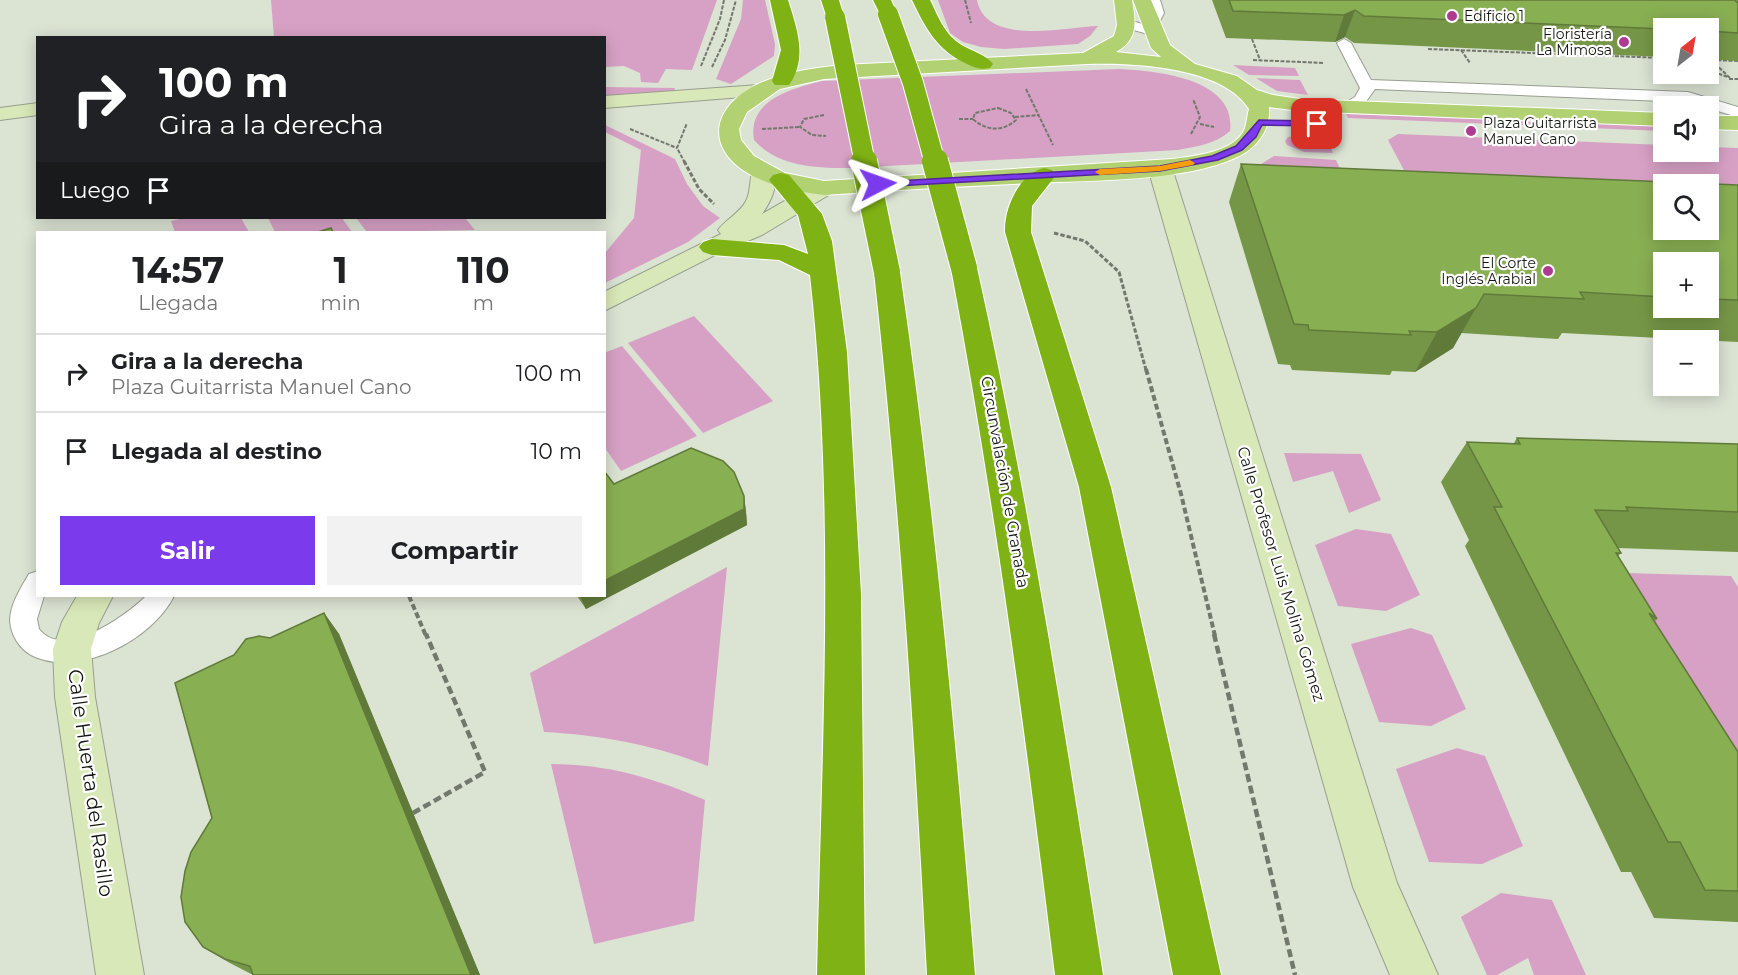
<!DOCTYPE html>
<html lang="es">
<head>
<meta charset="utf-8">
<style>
	:root { --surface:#fff; --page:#f2f2f2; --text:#202124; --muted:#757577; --line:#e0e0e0; --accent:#7c3aed }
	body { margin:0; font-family:Montserrat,sans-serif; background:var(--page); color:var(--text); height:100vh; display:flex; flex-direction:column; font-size:22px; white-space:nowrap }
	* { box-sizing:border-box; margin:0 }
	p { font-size:20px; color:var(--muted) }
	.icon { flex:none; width:33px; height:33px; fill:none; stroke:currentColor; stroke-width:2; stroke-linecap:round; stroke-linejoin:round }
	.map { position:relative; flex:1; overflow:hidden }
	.side { position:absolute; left:36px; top:231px; width:570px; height:366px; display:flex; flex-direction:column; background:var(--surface); border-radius:0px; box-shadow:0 3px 15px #0003 }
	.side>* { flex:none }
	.hud { position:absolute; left:36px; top:36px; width:570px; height:183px; border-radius:0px; box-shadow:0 3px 15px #0003; background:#202124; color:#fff; overflow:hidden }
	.needle { width:39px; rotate:31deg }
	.buttons { position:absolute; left:1653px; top:18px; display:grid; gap:12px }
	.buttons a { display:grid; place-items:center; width:66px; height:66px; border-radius:0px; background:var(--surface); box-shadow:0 3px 15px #0003; font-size:30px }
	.pin { position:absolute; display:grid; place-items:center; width:51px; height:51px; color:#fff; margin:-26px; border-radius:12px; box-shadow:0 3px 9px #0006 }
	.me { position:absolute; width:66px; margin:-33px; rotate:86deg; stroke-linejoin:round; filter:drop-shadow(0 0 4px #0008) }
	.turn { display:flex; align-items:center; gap:21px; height:126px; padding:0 24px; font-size:27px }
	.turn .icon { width:78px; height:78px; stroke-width:2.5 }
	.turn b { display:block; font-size:42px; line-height:51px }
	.then { display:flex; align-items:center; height:57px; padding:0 24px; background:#0003; gap:12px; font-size:22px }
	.eta { display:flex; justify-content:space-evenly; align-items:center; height:102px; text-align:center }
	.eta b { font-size:36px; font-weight:700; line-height:42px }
	.action { display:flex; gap:12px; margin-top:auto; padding:12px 24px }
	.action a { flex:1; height:69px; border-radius:0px; background:var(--accent); color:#fff; font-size:24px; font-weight:700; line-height:69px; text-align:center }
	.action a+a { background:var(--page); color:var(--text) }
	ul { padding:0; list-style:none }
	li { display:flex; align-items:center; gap:18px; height:78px; padding:0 24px; border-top:2px solid var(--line) }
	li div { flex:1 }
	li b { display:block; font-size:22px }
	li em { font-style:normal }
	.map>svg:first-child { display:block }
	.green { fill:#d7a1c5 }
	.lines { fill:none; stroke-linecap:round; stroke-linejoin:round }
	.lane-casing { stroke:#989e90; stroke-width:2 }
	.secondary-casing { stroke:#989e90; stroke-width:2 }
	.primary-casing { stroke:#fff; stroke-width:2 }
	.highway-casing { stroke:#fff; stroke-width:2 }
	.path-far3 { stroke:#73786d; stroke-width:2; stroke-dasharray:4 1.5; stroke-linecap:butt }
	.path-far2 { stroke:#73786d; stroke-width:3; stroke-dasharray:4.5 2; stroke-linecap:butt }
	.path-far1 { stroke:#73786d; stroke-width:4; stroke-dasharray:6 3; stroke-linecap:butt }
	.path { stroke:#73786d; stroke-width:4.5; stroke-dasharray:8 4; stroke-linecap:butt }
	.lane { fill:#fff; fill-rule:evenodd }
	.secondary { fill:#d9e8b8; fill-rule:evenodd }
	.primary { fill:#b2d172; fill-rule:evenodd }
	.highway { fill:#7fb214; fill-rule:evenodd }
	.highway-bridge-far1-casing { stroke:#fff; stroke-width:22; stroke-linecap:butt }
	.highway-bridge-casing { stroke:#fff; stroke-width:28; stroke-linecap:butt }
	.highway-bridge-far1 { stroke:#7fb214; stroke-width:20 }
	.highway-bridge { stroke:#7fb214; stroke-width:26 }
	.wall { fill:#769647; fill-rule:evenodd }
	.shaded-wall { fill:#607a3a }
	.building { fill:#89af53; stroke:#607a3a; stroke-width:1.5; fill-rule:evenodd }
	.route { fill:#7c3aed; stroke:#51269a; stroke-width:1.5 }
	.slow { fill:#f59e0b }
	.poi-dot { fill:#af3a92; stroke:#fff; stroke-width:2 }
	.labels { text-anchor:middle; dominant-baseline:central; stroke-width:4.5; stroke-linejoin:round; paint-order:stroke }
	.far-poi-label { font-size:14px; fill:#141711; stroke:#fff; text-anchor:start }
	.street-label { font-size:16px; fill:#141711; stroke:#fff }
	.near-street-label { font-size:20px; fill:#141711; stroke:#fff }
</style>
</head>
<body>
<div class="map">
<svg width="1738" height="975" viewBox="0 0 1738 975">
	<rect width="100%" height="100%" fill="#dbe3d3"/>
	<g class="green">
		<polygon points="271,0 717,0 692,70 666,69 658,83 641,82 640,73 624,66 605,67 604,38 274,37"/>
		<polygon points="743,0 765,0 775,44 774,56 731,84 716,79 741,19"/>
		<path d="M938 0H977C986 47 1066 27 1098 26L1090 36 1078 44 1004 49 981 47 963 42 950 33Z"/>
		<polygon points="1233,65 1295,68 1299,76 1249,75"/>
		<path d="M1119 69C1156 71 1237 78 1230 131 1215 144 1198 146 1178 150L851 168C817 168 778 167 754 140 747 100 791 89 822 81Z"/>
		<polygon points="1256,78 1300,80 1308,95 1277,91"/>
		<polygon points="604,87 675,88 674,91 605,96"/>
		<polygon points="1346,114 1663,126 1663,131 1348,118"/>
		<polygon points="605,125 675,159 687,184 703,206 720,218 688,242 605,283 605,253 634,218 641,150 605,132"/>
		<polygon points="1398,134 1663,145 1664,152 1708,152 1709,147 1738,148 1738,191 1708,184 1407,176 1388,140"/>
		<polygon points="1298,135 1326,136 1333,153 1304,152 1287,145 1285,141 1288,137"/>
		<polygon points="1274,156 1336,160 1342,173 1253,169"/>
		<polygon points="184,218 241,218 249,232 175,232 171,221"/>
		<polygon points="268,218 342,218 352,232 275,232"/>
		<polygon points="356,218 465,218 475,230 367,232"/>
		<polygon points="694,316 773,401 703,433 628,343"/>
		<polygon points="622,346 697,436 621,471 605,448 604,353"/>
		<polygon points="1284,453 1361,454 1381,500 1349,513 1333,471 1293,482"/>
		<polygon points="1356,529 1391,534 1420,595 1386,611 1338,606 1315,545"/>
		<path d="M727 567 708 766C654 745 602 735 544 732L530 673Z"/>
		<polygon points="1590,572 1731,576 1738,587 1738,767"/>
		<polygon points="1411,628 1432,635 1466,709 1431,726 1379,722 1351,644"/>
		<polygon points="1457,748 1485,756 1523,846 1482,864 1429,862 1396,769"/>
		<path d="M551 764C607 764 654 778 705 800L694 921 594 944Z"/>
		<polygon points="1501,893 1552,900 1586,975 1534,975 1528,958 1497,975 1487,975 1461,917"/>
	</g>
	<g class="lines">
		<defs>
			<g id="lane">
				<polygon points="1146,0 1160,0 1164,13 1158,25 1153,26 1146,22 1150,13"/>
				<polygon points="1128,20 1160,29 1162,32 1155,36 1123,27 1123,21"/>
				<polygon points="1344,39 1351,43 1371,80 1688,92 1738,107 1738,117 1687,102 1375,89 1365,103 1346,112 1338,107 1355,97 1360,88 1337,43"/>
				<path d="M38 571V596H44L37 619 39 629C63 661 126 616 146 596H174C152 640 78 679 31 655 19 648 11 635 10 621 10 604 21 588 29 574Z"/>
			</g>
			<g id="secondary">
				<polygon points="759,85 766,87 769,91 766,95 604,108 604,96"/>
				<polygon points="38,103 38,115 0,120 0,108"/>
				<polygon points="1160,161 1168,163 1172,168 1397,883 1438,975 1390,975 1353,887 1148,168 1152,163"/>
				<path d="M763 165 771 167C781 181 771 202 762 214L816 183H832L836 188 832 193 762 235 721 252 604 311V292L721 234 718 230C726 219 740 213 746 201 752 190 748 177 755 167Z"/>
				<polygon points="77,596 113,596 99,623 91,649 95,697 144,975 96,975 55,697 53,649 62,622"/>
			</g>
			<g id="primary">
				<path d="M1114 0H1132C1136 23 1138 40 1116 52L1161 57 1151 48 1133 0H1151L1170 45 1195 64 1237 76 1257 90 1273 95 1300 99 1664 113V126L1300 111 1269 107C1271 129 1257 148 1237 157 1184 182 1092 180 1034 183 964 186 894 190 824 195 801 192 778 188 757 178 708 155 706 112 754 86 781 72 814 68 843 65L1083 53 1114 36 1117 25ZM1087 64C1132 63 1222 66 1249 109 1247 115 1247 122 1245 128 1235 153 1193 156 1172 159L824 181 785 173 754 156 741 140 739 129 747 112 780 89 824 79Z"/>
				<polygon points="1708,116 1738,116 1738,130 1708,129"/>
			</g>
			<g id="highway">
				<path d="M770 0H788C797 29 808 58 789 85H775L772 81 781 50Z"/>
				<polygon points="821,0 839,0 844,17 842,21 828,21"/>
				<polygon points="873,0 891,0 897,14 894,18 882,18"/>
				<path d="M912 0H930C937 14 943 31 956 41 966 50 985 53 993 64L990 68C981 70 975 68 967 64 937 50 926 29 912 0Z"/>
				<path d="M1044 168 1052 170 1056 175 1032 206 1031 232 1111 487 1221 975H1173L1079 487 1005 232C1004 208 1019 174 1044 168Z"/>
				<path d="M781 173 789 175 822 214 832 241 847 352 861 594 865 975H817C822 743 836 507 810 275L779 260 712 255 703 252 699 247 703 242 712 239 784 245 808 254 798 215 769 180 773 175Z"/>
				<path d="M964 260 973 262 977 268C1029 502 1066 738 1103 975H1055C1026 738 995 502 951 268L955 262Z"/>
				<path d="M887 264 896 266 900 272C934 505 956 740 975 975H927C915 740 900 506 874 272L878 266Z"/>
			</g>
		</defs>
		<use href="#lane" class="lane-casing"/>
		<use href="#secondary" class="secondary-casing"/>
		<use href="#primary" class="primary-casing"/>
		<use href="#highway" class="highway-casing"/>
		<g class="path-far3">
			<polyline points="965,0 971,23"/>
			<polyline points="1252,39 1260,60"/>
			<polyline points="1428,49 1664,58"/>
			<polyline points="1461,50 1470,63"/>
			<polyline points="1253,60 1324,63"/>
			<polyline points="1711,60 1730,78"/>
			<polyline points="1712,60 1738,61"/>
			<polyline points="701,66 720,19 724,0"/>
			<polyline points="712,67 725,40 736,0"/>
			<polyline points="1708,70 1728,77"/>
			<polyline points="1729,79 1738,79"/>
			<polyline points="1026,89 1053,145"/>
			<path d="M998 108 1011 113 1016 120C1003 132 986 131 973 119L975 113Z"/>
			<polyline points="824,115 804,119 800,127 812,135 826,136"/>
			<polyline points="1015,117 1039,115"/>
			<polyline points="959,119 973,119"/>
			<polyline points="1200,124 1214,127"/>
			<polyline points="630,129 677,148"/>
			<polyline points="762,129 800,127"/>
			<polyline points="1191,134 1200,117 1193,99"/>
			<polyline points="685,163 677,148 687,123"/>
		</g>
		<g class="path-far2">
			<polyline points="684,161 699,189 714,204"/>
			<polyline points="1054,233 1085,241 1119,272 1146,370"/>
		</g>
		<g class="path-far1">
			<polyline points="1146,369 1181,494 1215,636"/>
			<polyline points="409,596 426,636"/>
		</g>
		<g class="path">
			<polyline points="1214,634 1295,975"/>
			<polyline points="413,813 485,772 426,634"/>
		</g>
		<use href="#lane" class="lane"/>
		<use href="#secondary" class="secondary"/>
		<use href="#primary" class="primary"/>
		<use href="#highway" class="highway"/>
		<defs>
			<g id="highway-bridge-far1">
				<polyline points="888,14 913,83 935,163"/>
				<polyline points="835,17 865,163"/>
			</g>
			<g id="highway-bridge">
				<polyline points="864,161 887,272"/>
				<polyline points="935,161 964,268"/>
			</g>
		</defs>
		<use href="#highway-bridge-far1" class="highway-bridge-far1-casing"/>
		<use href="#highway-bridge" class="highway-bridge-casing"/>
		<use href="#highway-bridge-far1" class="highway-bridge-far1"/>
		<use href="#highway-bridge" class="highway-bridge"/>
	</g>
	<g class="wall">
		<polygon points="1212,0 1738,0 1738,61 1708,59 1708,28 1664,28 1664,57 1354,43 1345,37 1335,42 1226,38"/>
		<path d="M1241 164 1738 185V342L1562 333 1558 339 1461 333 1453 348 1415 372 1392 371 1390 375 1292 370 1290 365 1278 364 1229 202ZM1664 262H1708V308H1664Z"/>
		<polygon points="1517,438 1738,444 1738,552 1618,548 1621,553 1618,556 1657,619 1654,622 1738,752 1738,922 1737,922 1654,918 1631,872 1621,872 1465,546 1469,540 1441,482 1467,442 1514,443"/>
		<polygon points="614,484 744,496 746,512 747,525 586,609 577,596 604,596"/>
		<polygon points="324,613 339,634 480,975 253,975 228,962 203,947 212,818 234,655"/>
	</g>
	<g class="shaded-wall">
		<polygon points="1355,10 1345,37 1335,42 1344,15"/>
		<polygon points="1476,308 1453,348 1415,372 1437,332"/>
		<polygon points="744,496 746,512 747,525 586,609 580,596 604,596 604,581"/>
		<polygon points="324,613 339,634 480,975 471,975"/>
	</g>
	<g class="building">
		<polygon points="1229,0 1734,0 1738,3 1738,33 1708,31 1708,28 1664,28 1664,29 1364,16 1355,10 1344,15 1233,11"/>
		<path d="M1241 164 1738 185V300L1708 299V262H1664V297L1580 292 1584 299 1484 294 1476 308 1437 332 1409 331 1411 335 1309 330 1308 325 1294 324ZM1664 184H1708V230H1664Z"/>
		<polygon points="331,228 333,232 318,232"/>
		<polygon points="1517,438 1738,444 1738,512 1626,507 1628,511 1595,510 1621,553 1616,553 1657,619 1649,613 1738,752 1738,891 1705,890 1680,842 1668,842 1494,507 1502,507 1467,442 1520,444"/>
		<polygon points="691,448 723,461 734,472 744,496 744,509 604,581 604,471 614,484"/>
		<polygon points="324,613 471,975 253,975 250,966 225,959 203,947 185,922 181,897 185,871 191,852 212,818 175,683 234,655 246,639 259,636 270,638"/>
	</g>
	<polygon class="route" points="1259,120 1317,121 1321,124 1317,126 1262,125 1256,137 1242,150 1218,160 1160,171 878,187 873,184 878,182 1160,166 1212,156 1236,146"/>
	<polygon class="slow" points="1190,160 1195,163 1193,165 1160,171 1100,175 1095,172 1100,169 1160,166"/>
	<g class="poi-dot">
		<circle cx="1452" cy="16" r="6"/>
		<circle cx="1624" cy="42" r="6"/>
		<circle cx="1471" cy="131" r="6"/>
		<circle cx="1548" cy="271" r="6"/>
	</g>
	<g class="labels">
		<g class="far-poi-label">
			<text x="1464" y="16">Edificio 1</text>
			<text x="1612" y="34" text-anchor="end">Floristería<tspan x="1612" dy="16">La Mimosa</tspan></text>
			<text x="1483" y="123">Plaza Guitarrista<tspan x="1483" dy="16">Manuel Cano</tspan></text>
			<text x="1536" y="263" text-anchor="end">El Corte<tspan x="1536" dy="16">Inglés Arabial</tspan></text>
		</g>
		<g class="street-label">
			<text transform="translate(1005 482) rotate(80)">Circunvalación de Granada</text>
			<text transform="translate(1281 574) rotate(73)">Calle Profesor Luis Molina Gómez</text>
		</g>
		<g class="near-street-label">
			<text transform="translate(91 783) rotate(82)">Calle Huerta del Rasillo</text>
		</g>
	</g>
</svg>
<div class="buttons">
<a><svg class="needle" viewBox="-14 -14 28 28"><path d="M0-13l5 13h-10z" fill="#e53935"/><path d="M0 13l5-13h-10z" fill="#757577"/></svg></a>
<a><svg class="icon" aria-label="sound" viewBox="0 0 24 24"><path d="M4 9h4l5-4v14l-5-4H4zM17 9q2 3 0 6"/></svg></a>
<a><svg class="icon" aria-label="search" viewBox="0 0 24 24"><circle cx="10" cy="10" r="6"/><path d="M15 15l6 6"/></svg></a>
<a>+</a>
<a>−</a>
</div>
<div class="pin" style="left:1317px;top:124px;background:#d93025"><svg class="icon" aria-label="arrive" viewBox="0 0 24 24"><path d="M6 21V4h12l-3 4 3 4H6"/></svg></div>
<svg class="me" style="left:878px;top:184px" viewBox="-20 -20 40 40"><path d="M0-17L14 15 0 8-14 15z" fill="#7c3aed" stroke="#fff" stroke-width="4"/></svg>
<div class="hud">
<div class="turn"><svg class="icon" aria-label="right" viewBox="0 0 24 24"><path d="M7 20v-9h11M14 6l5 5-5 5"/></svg><div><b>100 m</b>Gira a la derecha</div></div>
<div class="then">Luego<svg class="icon" aria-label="arrive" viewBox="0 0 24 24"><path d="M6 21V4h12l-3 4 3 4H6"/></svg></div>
</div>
<section class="side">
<div class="eta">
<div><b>14:57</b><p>Llegada</p></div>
<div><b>1</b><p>min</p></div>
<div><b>110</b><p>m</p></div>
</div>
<ul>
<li><svg class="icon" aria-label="right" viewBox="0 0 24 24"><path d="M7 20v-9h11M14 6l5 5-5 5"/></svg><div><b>Gira a la derecha</b><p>Plaza Guitarrista Manuel Cano</p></div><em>100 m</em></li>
<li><svg class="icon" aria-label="arrive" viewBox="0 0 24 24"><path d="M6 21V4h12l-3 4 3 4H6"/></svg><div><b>Llegada al destino</b></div><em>10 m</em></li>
</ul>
<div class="action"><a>Salir</a><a>Compartir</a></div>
</section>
</div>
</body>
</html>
